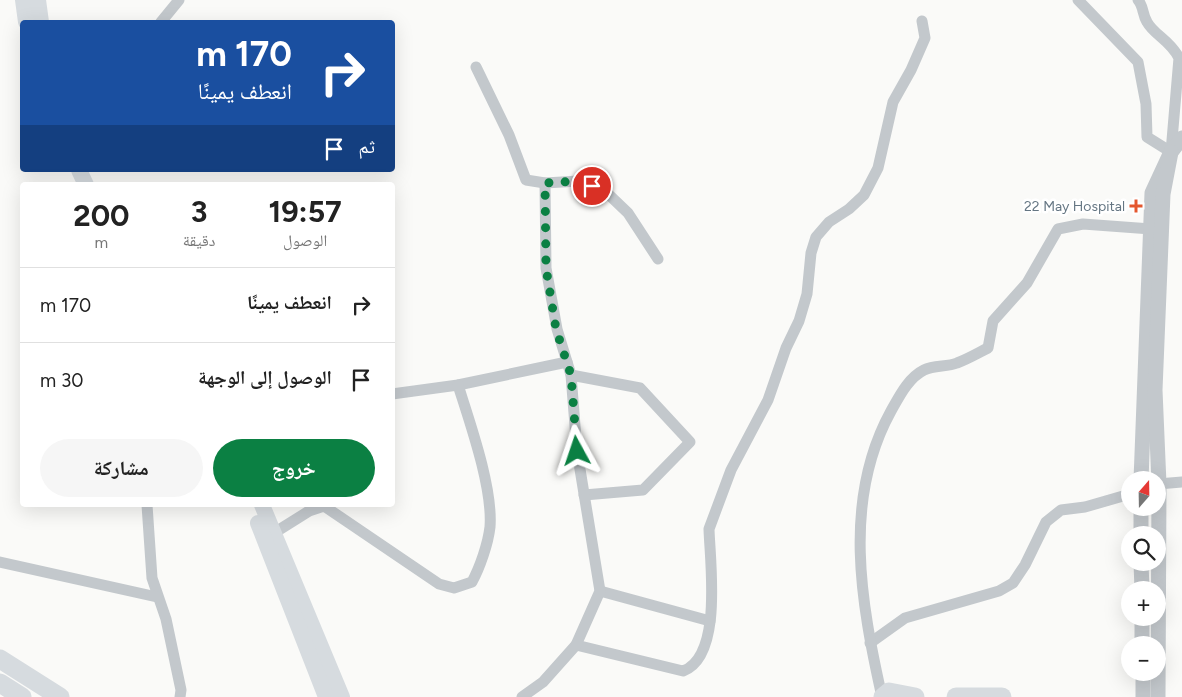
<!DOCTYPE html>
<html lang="ar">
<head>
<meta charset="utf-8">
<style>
	:root { --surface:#fff; --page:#f6f6f6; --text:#222; --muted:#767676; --line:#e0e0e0; --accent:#0b8043 }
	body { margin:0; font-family:Figtree,"Noto Naskh Arabic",sans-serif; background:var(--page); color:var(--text); direction:rtl; height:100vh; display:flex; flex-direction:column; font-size:19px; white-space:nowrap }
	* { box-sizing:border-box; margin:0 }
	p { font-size:16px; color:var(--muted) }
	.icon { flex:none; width:28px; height:28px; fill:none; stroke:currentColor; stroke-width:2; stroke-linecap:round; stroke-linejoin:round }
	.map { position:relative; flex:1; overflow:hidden; direction:ltr }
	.details { position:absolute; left:20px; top:182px; width:375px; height:325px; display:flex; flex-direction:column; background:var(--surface); border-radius:5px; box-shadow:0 5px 20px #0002; direction:rtl }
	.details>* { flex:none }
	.top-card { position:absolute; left:20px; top:20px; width:375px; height:152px; border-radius:5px; box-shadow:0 5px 20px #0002; direction:rtl; background:#1a4fa0; color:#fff; overflow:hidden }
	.needle { width:32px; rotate:20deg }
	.fabs { position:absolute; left:1121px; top:471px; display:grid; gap:10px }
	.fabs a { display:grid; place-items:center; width:45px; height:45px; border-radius:50%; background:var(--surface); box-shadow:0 5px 20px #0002; font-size:25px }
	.pin { position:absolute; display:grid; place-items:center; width:42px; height:42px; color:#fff; margin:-21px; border:2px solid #fff; border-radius:50%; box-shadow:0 1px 5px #0007 }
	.me { position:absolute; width:55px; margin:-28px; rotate:355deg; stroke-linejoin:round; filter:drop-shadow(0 0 4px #0008) }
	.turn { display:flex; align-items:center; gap:18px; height:105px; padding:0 20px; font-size:22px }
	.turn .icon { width:65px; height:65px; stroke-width:2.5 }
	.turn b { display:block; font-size:35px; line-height:42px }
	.then { display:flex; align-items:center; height:48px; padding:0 20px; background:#0003; gap:10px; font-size:19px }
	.eta { display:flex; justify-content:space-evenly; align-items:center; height:85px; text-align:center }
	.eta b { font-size:30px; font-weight:700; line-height:35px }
	.action { display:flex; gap:10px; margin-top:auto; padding:10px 20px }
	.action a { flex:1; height:58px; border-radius:30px; background:var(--accent); color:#fff; font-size:20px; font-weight:700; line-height:58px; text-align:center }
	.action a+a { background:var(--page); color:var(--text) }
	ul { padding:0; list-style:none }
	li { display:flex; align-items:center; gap:15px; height:75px; padding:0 20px; border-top:1px solid var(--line) }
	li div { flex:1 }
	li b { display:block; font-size:19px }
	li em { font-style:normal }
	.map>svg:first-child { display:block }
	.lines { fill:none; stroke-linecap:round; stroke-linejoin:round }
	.minor { stroke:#c3c8cc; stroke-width:11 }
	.tertiary { stroke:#c3c8cc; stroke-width:15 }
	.secondary { stroke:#d6dbdf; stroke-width:16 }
	.primary { stroke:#d6dbdf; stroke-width:19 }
	.route { stroke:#0b8043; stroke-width:9; stroke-dasharray:0 16.2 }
	.poi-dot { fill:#e4572e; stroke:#fff; stroke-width:2 }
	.labels { text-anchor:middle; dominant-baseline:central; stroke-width:5; stroke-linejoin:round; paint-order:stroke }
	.poi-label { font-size:14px; fill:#657683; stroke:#fff; text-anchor:end }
</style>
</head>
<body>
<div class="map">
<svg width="1182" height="697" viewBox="0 0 1182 697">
	<rect width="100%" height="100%" fill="#fafaf8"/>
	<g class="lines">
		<g class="minor">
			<path d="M1078 0 1138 62 1146 104 1147 137 1171 152 1179 58C1170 40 1154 35 1147 22 1142 14 1144 7 1138 0"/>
			<polyline points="161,22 179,0"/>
			<polyline points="476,67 509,135 526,180 545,183 579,181 605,191 628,213 658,259"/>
			<polyline points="571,375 640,388 690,442 643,490 584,495"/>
			<polyline points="392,394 458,385 567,362"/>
			<polyline points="1158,484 1182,482"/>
			<polyline points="147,505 152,578 166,619 181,690 180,697"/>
			<path d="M274 533 309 511 324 506 439 584 454 588 472 582C480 567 488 544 490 527 493 488 470 423 458 385"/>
			<polyline points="0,562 157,597"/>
			<polyline points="600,591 710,621"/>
			<polyline points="870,643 905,618 999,591 1013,583 1025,565 1046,522 1061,510 1085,507 1130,494"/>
			<path d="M576 645 683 671C723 656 710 563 709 529L731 470 768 400 786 348 799 321 807 294 811 253 816 237 829 222 849 209 864 195 878 168 893 102 911 70 925 38 922 21"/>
			<polyline points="522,697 543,682 576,645 600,591 577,451 571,375 557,329 546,268 545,183"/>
			<path d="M882 697C861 603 842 500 891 411 899 397 908 378 924 370 934 365 947 367 957 363 968 359 978 353 988 348L993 321 1027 283 1058 229 1083 224 1151 229"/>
		</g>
		<g class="tertiary">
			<polyline points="1141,480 1152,193 1171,152 1182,138"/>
			<polyline points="1141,508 1141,535"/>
			<polyline points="1141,562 1142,590"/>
			<polyline points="1142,618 1142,645"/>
			<polyline points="1143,672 1143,697"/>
			<polyline points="1158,697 1159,484 1155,390 1163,194 1171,152"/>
		</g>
		<g class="secondary">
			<polyline points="23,0 26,22"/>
			<polyline points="38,0 41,22"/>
			<polyline points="79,170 86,185"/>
			<polyline points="262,505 342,697"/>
			<polyline points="258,523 326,697"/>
		</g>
		<g class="primary">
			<polyline points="0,659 60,697"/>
			<polyline points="0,683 22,697"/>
			<polyline points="883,697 889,692 915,697"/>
			<polyline points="956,697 1002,697"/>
		</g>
	</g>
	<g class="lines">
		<polyline class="route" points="577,451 571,375 556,329 546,268 545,183 579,181 592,186"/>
	</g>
	<path class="poi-dot" d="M1133.5 198.5h5v5h5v5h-5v5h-5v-5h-5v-5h5z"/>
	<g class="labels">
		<g class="poi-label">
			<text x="1125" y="206">22 May Hospital</text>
		</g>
	</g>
</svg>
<div class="fabs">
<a><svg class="needle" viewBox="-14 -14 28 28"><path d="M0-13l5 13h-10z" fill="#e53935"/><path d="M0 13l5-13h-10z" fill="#767676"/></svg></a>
<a><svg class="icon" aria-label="search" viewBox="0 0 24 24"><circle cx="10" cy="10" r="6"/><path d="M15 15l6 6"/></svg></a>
<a>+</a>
<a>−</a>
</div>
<div class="pin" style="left:592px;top:186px;background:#d93025"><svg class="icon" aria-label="arrive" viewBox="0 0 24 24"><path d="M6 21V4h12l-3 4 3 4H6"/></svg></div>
<svg class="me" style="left:577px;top:451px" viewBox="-20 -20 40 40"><path d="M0-17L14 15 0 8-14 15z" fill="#0b8043" stroke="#fff" stroke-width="4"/></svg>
<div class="top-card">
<div class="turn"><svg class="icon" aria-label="right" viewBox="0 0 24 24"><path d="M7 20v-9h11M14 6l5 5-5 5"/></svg><div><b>170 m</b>انعطف يمينًا</div></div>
<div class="then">ثم<svg class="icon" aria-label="arrive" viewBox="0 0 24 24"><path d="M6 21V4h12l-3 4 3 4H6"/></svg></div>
</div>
<section class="details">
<div class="eta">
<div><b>19:57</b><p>الوصول</p></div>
<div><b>3</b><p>دقيقة</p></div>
<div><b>200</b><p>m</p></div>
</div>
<ul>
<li><svg class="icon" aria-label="right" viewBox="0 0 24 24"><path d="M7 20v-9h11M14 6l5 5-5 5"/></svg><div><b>انعطف يمينًا</b></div><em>170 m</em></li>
<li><svg class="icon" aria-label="arrive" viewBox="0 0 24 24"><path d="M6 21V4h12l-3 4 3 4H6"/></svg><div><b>الوصول إلى الوجهة</b></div><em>30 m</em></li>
</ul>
<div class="action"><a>خروج</a><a>مشاركة</a></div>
</section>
</div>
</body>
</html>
